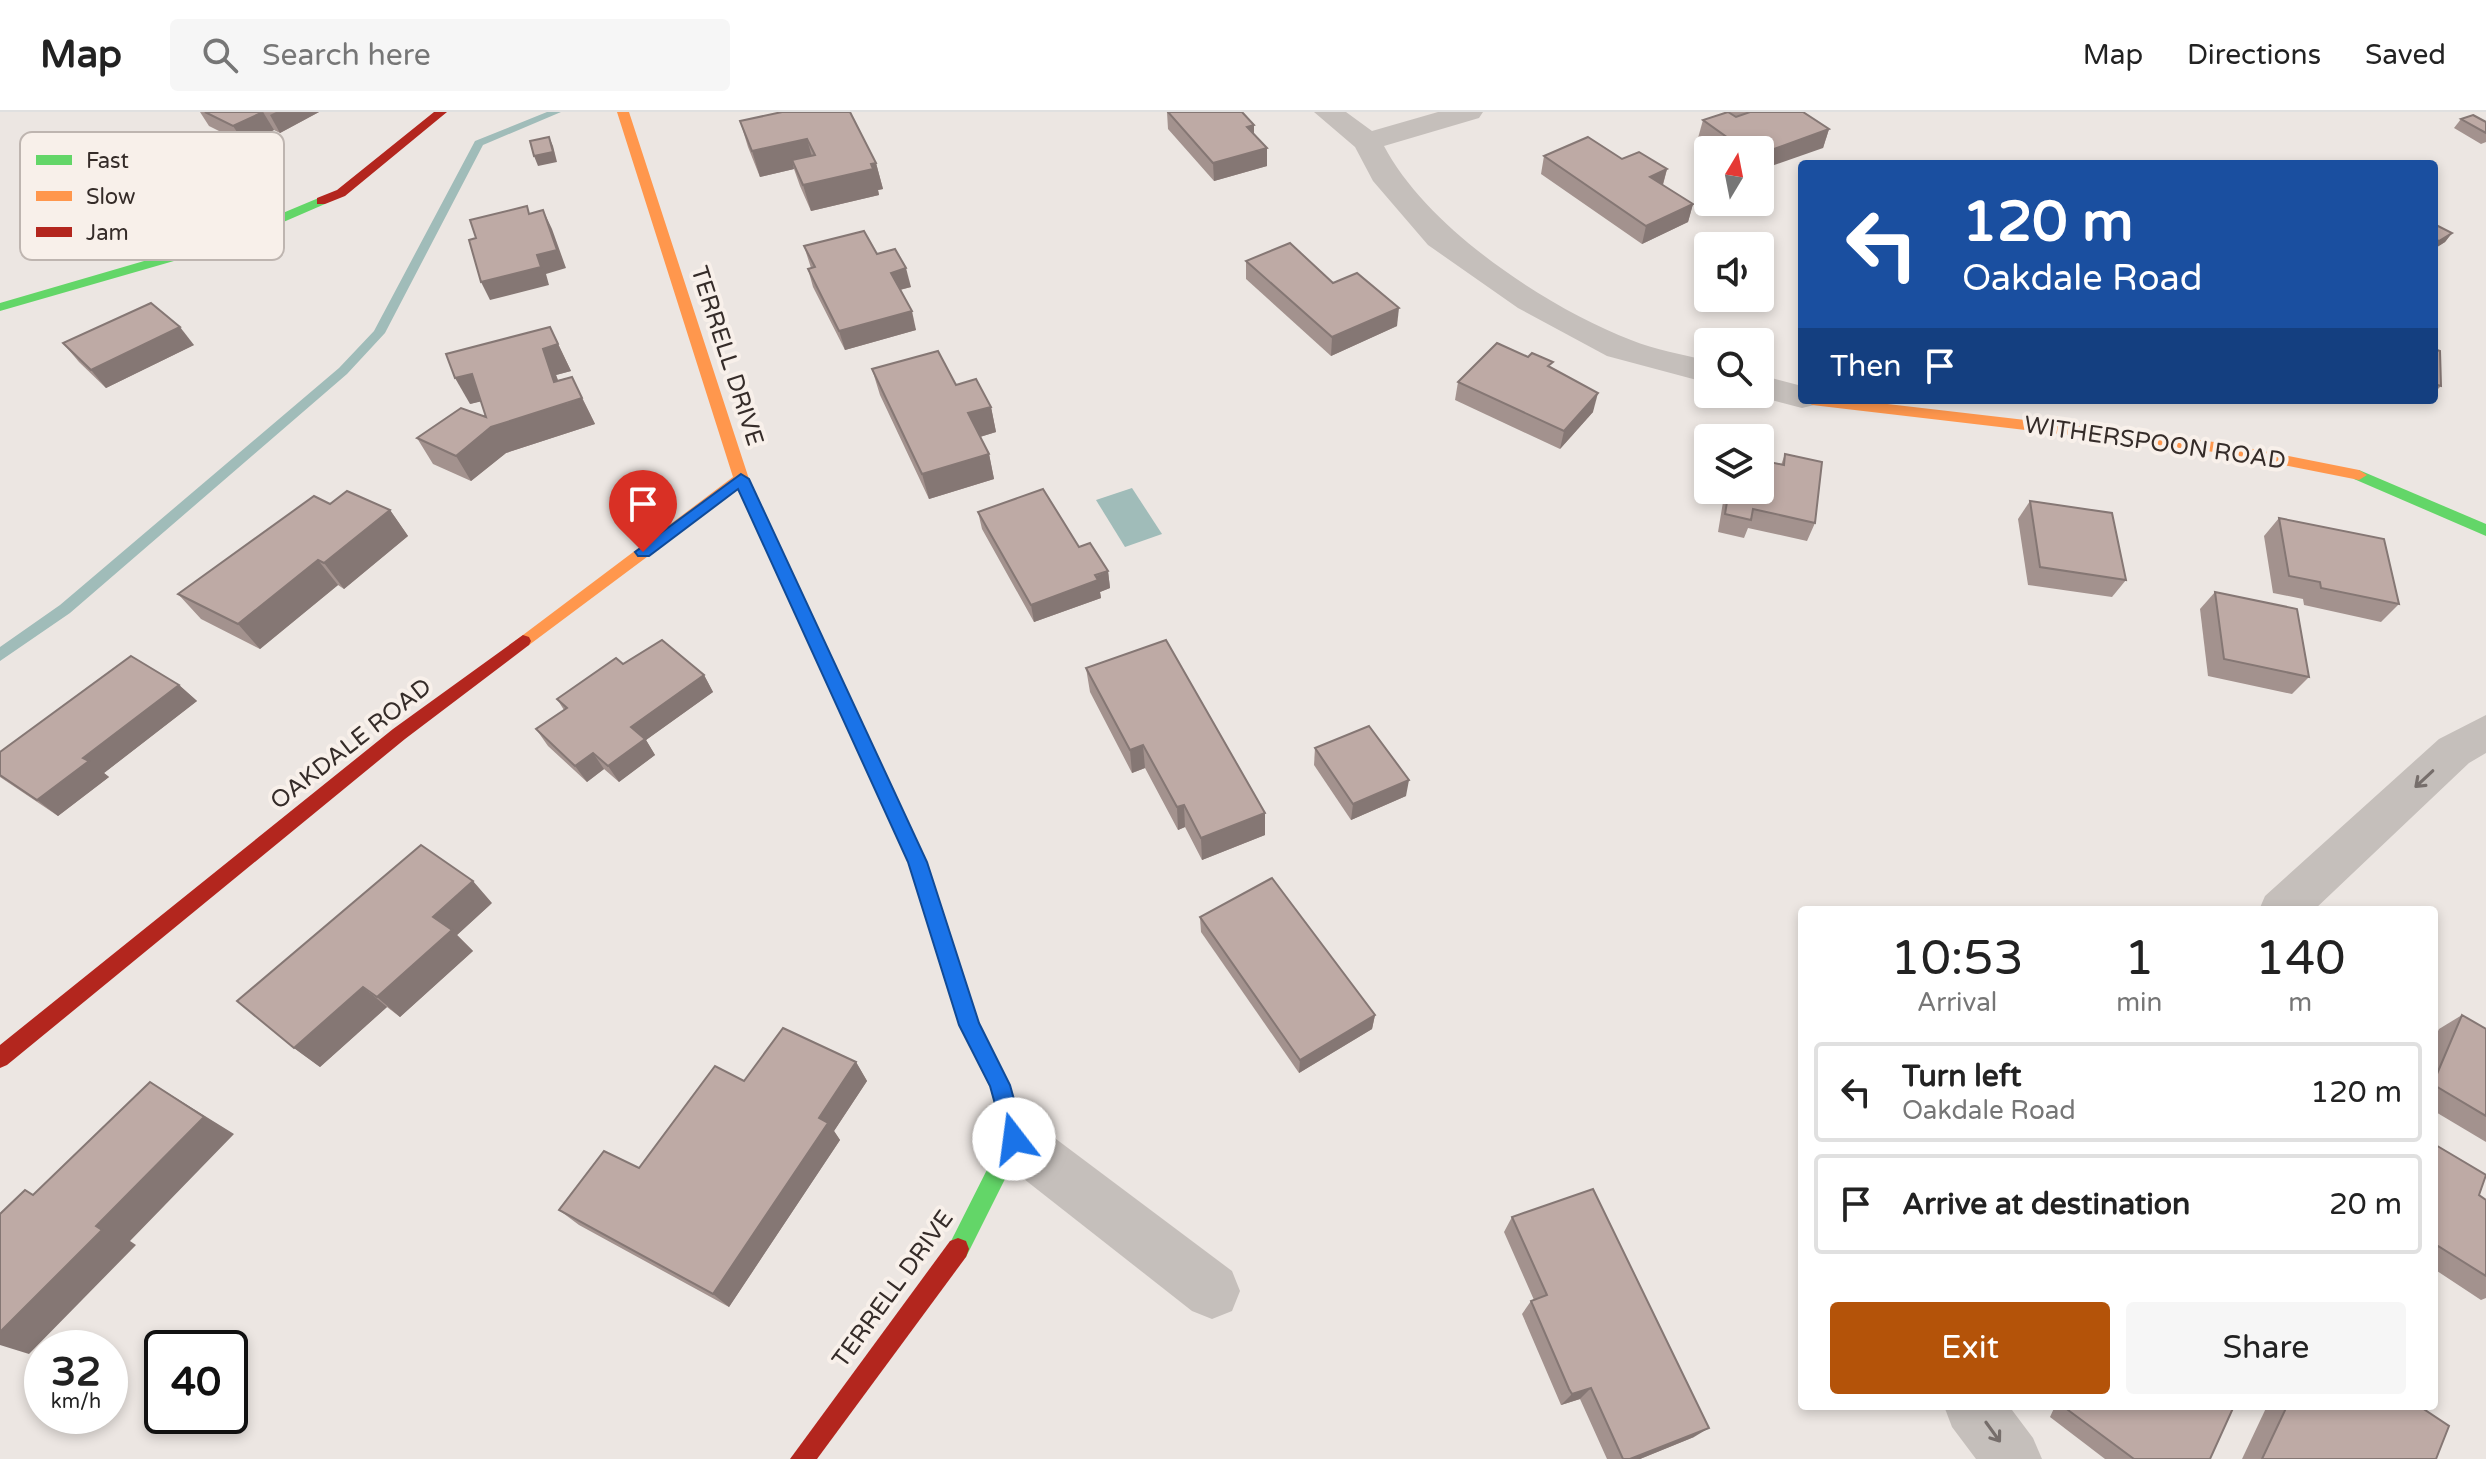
<!DOCTYPE html>
<html lang="en">
<head>
<meta charset="utf-8">
<style>
	:root { --surface:#fff; --page:#f6f6f6; --text:#222; --muted:#767676; --line:#e0e0e0; --accent:#b45309 }
	body { margin:0; font-family:"Varela Round",sans-serif; background:var(--page); color:var(--text); height:100vh; display:flex; flex-direction:column; font-size:30px; white-space:nowrap }
	* { box-sizing:border-box; margin:0 }
	p { font-size:26px; color:var(--muted) }
	.icon { flex:none; width:44px; height:44px; fill:none; stroke:currentColor; stroke-width:2; stroke-linecap:round; stroke-linejoin:round }
	.map { position:relative; flex:1; overflow:hidden }
	.sheet { position:absolute; left:1798px; top:794px; width:640px; height:504px; display:flex; flex-direction:column; background:var(--surface); border-radius:8px; box-shadow:0 4px 12px #0003 }
	.sheet>* { flex:none }
	.guide { position:absolute; left:1798px; top:48px; width:640px; height:244px; border-radius:8px; box-shadow:0 4px 12px #0003; background:#1a4fa0; color:#fff; overflow:hidden }
	.needle { width:52px; rotate:10deg }
	.tools { position:absolute; left:1694px; top:24px; display:grid; gap:16px }
	.tools a { display:grid; place-items:center; width:80px; height:80px; border-radius:8px; background:var(--surface); box-shadow:0 4px 12px #0003; font-size:40px }
	.speed { position:absolute; left:24px; top:1218px; display:flex; gap:16px; font-size:40px; font-weight:700; text-align:center }
	.speed>* { display:grid; place-content:center; width:104px; height:104px; border-radius:50%; background:var(--surface); box-shadow:0 4px 12px #0003; line-height:1 }
	.speed small { font-size:20px; font-weight:400 }
	.speed .limit { border:4px solid #111; border-radius:12px; background:#fff; color:#111 }
	.pin { position:absolute; display:grid; place-items:center; width:68px; height:68px; color:#fff; margin:-82px -34px; border-radius:50% 50% 50% 0; rotate:-45deg; box-shadow:0 0 8px #0007 }
	.pin .icon { rotate:45deg }
	.me { position:absolute; width:88px; margin:-44px; rotate:345deg; stroke-linejoin:round; filter:drop-shadow(0 0 6px #0008) }
	.turn { display:flex; align-items:center; gap:28px; height:168px; padding:0 32px; font-size:36px }
	.turn .icon { width:104px; height:104px; stroke-width:2.5 }
	.turn b { display:block; font-size:56px; line-height:68px }
	.then { display:flex; align-items:center; height:76px; padding:0 32px; background:#0003; gap:16px; font-size:30px }
	.eta { display:flex; justify-content:space-evenly; align-items:center; height:136px; text-align:center }
	.eta b { font-size:48px; font-weight:600; line-height:56px }
	.button { display:flex; gap:16px; margin-top:auto; padding:16px 32px }
	.button a { flex:1; height:92px; border-radius:8px; background:var(--accent); color:#fff; font-size:32px; font-weight:600; line-height:92px; text-align:center }
	.button a+a { background:var(--page); color:var(--text) }
	ul { padding:0; list-style:none }
	li { display:flex; align-items:center; gap:24px; height:100px; margin:0 16px 12px; padding:0 16px; border:4px solid var(--line); border-radius:8px }
	li div { flex:1 }
	li b { display:block; font-size:30px }
	li em { font-style:normal }
	header { display:flex; align-items:center; gap:48px; box-sizing:border-box; height:112px; padding:0 40px; background:var(--surface); border-bottom:2px solid var(--line) }
	header strong { font-size:38px }
	nav { display:flex; gap:44px; margin-inline-start:auto; font-size:28px }
	.search { width:560px; height:72px; background:var(--page); display:flex; align-items:center; gap:20px; box-sizing:border-box; padding:0 28px; border-radius:8px; color:var(--muted); font-size:30px }
	.map>svg:first-child { display:block }
	.water { fill:#a0bcb9 }
	.lines { fill:none; stroke-linecap:round; stroke-linejoin:round }
	.stream { fill:#a0bcb9; fill-rule:evenodd }
	.street { fill:#c5bfbb; fill-rule:evenodd }
	.fast { fill:#63d668; fill-rule:evenodd }
	.slow { fill:#ff974d; fill-rule:evenodd }
	.jam { fill:#b3261e; fill-rule:evenodd }
	.wall { fill:#a3928e }
	.shaded-wall { fill:#857774 }
	.building { fill:#beaaa5; stroke:#857774; stroke-width:2 }
	.oneway { stroke:#766e6b }
	.route { fill:#1a73e8; stroke:#114b97; stroke-width:2 }
	.labels { text-anchor:middle; dominant-baseline:central; stroke-width:8; stroke-linejoin:round; paint-order:stroke }
	.street-label { font-size:24px; fill:#352c29; stroke:#f8f0ea }
	.key { fill:#f8f0ea; stroke:#beb5b0; stroke-width:2 }
	.key-label { font-size:22px; fill:#352c29 }
</style>
</head>
<body>
<header>
<strong>Map</strong>
<div class="search"><svg class="icon" aria-label="search" viewBox="0 0 24 24"><circle cx="10" cy="10" r="6"/><path d="M15 15l6 6"/></svg>Search here</div>
<nav><a>Map</a><a>Directions</a><a>Saved</a></nav>
</header>
<div class="map">
<svg width="2486" height="1347" viewBox="0 0 2486 1347">
	<rect width="100%" height="100%" fill="#ece6e2"/>
	<polygon class="water" points="1132,376 1162,422 1125,435 1096,388"/>
	<g class="lines">
		<polygon class="stream" points="547,0 561,0 483,33 385,221 347,262 70,501 0,549 0,535 60,493 339,256 374,219 475,29"/>
		<g class="street">
			<path d="M1314 0H1346L1372 19 1438 0H1483L1479 6 1384 34C1427 116 1546 195 1631 228 1655 238 1683 242 1708 249V271L1607 244 1518 196 1428 133 1373 69 1355 35Z"/>
			<polygon points="1760,263 1802,274 1802,288 1818,288 1814,293 1802,296 1748,282 1760,282"/>
			<polygon points="2486,603 2486,641 2469,651 2314,798 2259,798 2265,784 2439,627"/>
			<polygon points="1014,1002 1032,1009 1232,1159 1240,1179 1232,1199 1212,1207 1192,1199 996,1045 988,1027 996,1009"/>
			<polygon points="1944,1294 2009,1294 2033,1326 2042,1347 1976,1347 1952,1315"/>
		</g>
		<g class="fast">
			<polygon points="321,85 325,86 325,92 233,132 0,199 0,191 223,126"/>
			<polygon points="2359,358 2486,412 2486,424 2354,367 2351,363"/>
			<polygon points="872,645 878,647 926,750 979,911 1010,973 1025,1027 966,1145 958,1148 950,1145 947,1137 1003,1026 990,975 960,913 908,750 863,652 866,647"/>
		</g>
		<g class="slow">
			<polygon points="617,0 629,0 749,367 881,652 878,657 866,657 863,652 738,377 529,533 523,535 515,529 733,365"/>
			<polygon points="1805,288 1853,288 2223,331 2359,358 2367,363 2359,368 2223,341 1812,293"/>
		</g>
		<g class="jam">
			<polygon points="434,0 447,0 345,84 325,92 317,92 317,86 337,78"/>
			<polygon points="523,523 529,525 531,529 529,533 405,627 7,953 0,956 0,933 393,617"/>
			<polygon points="958,1126 966,1129 969,1137 966,1145 817,1347 790,1347 950,1129"/>
		</g>
	</g>
	<g class="wall">
		<polygon points="200,0 319,0 280,21 274,18 245,32 209,14"/>
		<polygon points="782,0 876,51 883,77 878,78 879,83 811,99 800,74 794,57 760,65 748,35 740,9"/>
		<polygon points="1167,0 1242,0 1254,13 1254,22 1267,36 1267,54 1214,69 1168,17"/>
		<polygon points="1728,0 1803,0 1829,17 1823,36 1760,38 1714,38 1698,26 1703,8"/>
		<polygon points="2461,7 2486,10 2486,30 2481,32 2454,16"/>
		<polygon points="1544,44 1622,47 1667,57 1663,73 1693,92 1688,110 1642,132 1541,62"/>
		<polygon points="2434,112 2452,121 2445,130 2434,137"/>
		<polygon points="804,134 877,142 911,175 900,178 916,218 845,238 813,175 808,157 811,156"/>
		<polygon points="1246,149 1397,214 1331,244 1246,167"/>
		<polygon points="550,215 571,259 556,263 558,268 572,265 595,312 506,341 471,369 433,352 417,326 486,305 481,289 470,292"/>
		<polygon points="63,231 194,233 106,276 79,250"/>
		<polygon points="2434,237 2441,274 2434,281"/>
		<polygon points="1551,256 1593,300 1560,337 1455,288 1458,270"/>
		<polygon points="872,257 956,273 991,295 996,320 980,325 989,342 994,367 929,387 880,283"/>
		<polygon points="2410,288 2428,288 2424,292"/>
		<polygon points="1785,342 1815,411 1807,429 1748,416 1744,426 1718,420 1725,378 1760,378 1781,353"/>
		<polygon points="2030,389 2126,468 2112,485 2028,473 2018,407"/>
		<polygon points="330,392 390,398 408,424 344,477 338,473 260,537 201,507 178,482"/>
		<polygon points="978,400 1079,435 1108,459 1110,476 1100,480 1101,486 1034,510 982,417"/>
		<polygon points="2279,406 2399,492 2381,510 2304,493 2303,487 2273,481 2264,424"/>
		<polygon points="2215,480 2309,565 2292,582 2208,564 2200,497"/>
		<polygon points="623,552 704,563 713,580 646,628 655,643 619,670 604,657 587,670 548,634 536,617 564,598 557,587"/>
		<polygon points="1086,556 1265,701 1265,723 1202,748 1185,715 1178,718 1145,656 1132,661 1090,580"/>
		<polygon points="179,573 197,589 104,661 109,665 58,704 0,665 0,640"/>
		<polygon points="1315,636 1406,684 1351,708 1314,653"/>
		<polygon points="492,791 457,823 473,839 400,905 387,895 320,955 294,936"/>
		<polygon points="1200,805 1375,903 1372,917 1299,961 1201,820"/>
		<polygon points="2462,903 2486,917 2486,1030 2434,999 2434,928 2439,917"/>
		<polygon points="856,950 867,969 834,1019 840,1028 729,1195 579,1113 559,1098 639,1056 744,969"/>
		<polygon points="2434,1032 2479,1083 2486,1088 2486,1186 2481,1188 2434,1157"/>
		<polygon points="1512,1105 1694,1325 1640,1347 1607,1347 1580,1287 1561,1293 1522,1202 1531,1189 1534,1188 1504,1120"/>
		<polygon points="2055,1294 2234,1294 2210,1347 2105,1347 2050,1305"/>
		<polygon points="2267,1294 2419,1294 2436,1347 2242,1347"/>
	</g>
	<g class="shaded-wall">
		<polygon points="263,0 274,18 245,32 233,14"/>
		<polygon points="276,0 319,0 280,21 270,3"/>
		<polygon points="1254,13 1254,31 1247,15"/>
		<polygon points="1829,17 1823,36 1760,58 1760,42"/>
		<polygon points="549,25 553,34 557,50 538,54 534,44"/>
		<polygon points="807,27 814,52 792,48 794,57 760,65 752,39"/>
		<polygon points="110,35 123,53 140,84 121,90 123,94 45,120 31,101 108,72"/>
		<polygon points="1267,36 1267,54 1214,69 1213,51"/>
		<polygon points="876,51 883,77 878,78 879,83 811,99 803,73"/>
		<polygon points="1667,57 1662,75 1650,65"/>
		<polygon points="1693,92 1688,110 1642,132 1646,114"/>
		<polygon points="543,98 552,117 566,156 546,162 549,173 490,188 481,170 537,143"/>
		<polygon points="2452,121 2445,130 2434,137 2439,129"/>
		<polygon points="906,156 911,175 895,179 891,161"/>
		<polygon points="1399,196 1397,214 1331,244 1332,225"/>
		<polygon points="912,199 916,218 845,238 839,219"/>
		<polygon points="180,215 194,233 106,276 91,258"/>
		<polygon points="550,215 571,259 556,263 566,292 582,286 595,312 506,341 471,369 456,344 491,315 543,237"/>
		<polygon points="472,262 487,288 470,292 455,266"/>
		<polygon points="1598,281 1593,300 1560,337 1564,319"/>
		<polygon points="991,295 996,320 973,327 968,301"/>
		<polygon points="989,342 994,367 929,387 922,362"/>
		<polygon points="390,398 408,424 344,477 324,451"/>
		<polygon points="318,448 338,473 260,537 238,512"/>
		<polygon points="1108,459 1110,476 1100,480 1101,486 1034,510 1031,493"/>
		<polygon points="704,563 713,580 646,628 655,643 619,670 608,654 631,615"/>
		<polygon points="179,573 197,589 104,661 109,665 58,704 37,688 83,646"/>
		<polygon points="1143,633 1145,656 1132,661 1130,638"/>
		<polygon points="593,641 604,657 587,670 575,654"/>
		<polygon points="1409,668 1406,684 1351,708 1353,692"/>
		<polygon points="1184,693 1185,715 1178,718 1177,695"/>
		<polygon points="1265,701 1265,723 1202,748 1201,726"/>
		<polygon points="473,769 492,791 457,823 473,839 400,905 377,885 433,805"/>
		<polygon points="363,875 387,895 320,955 294,936"/>
		<polygon points="1375,903 1372,917 1299,961 1300,948"/>
		<polygon points="856,950 867,969 834,1019 840,1028 729,1195 713,1182 819,1006"/>
		<polygon points="150,970 234,1022 130,1129 136,1133 29,1242 0,1233 0,1220 96,1114"/>
		<polygon points="1591,1276 1580,1287 1561,1293 1572,1282"/>
		<polygon points="1709,1316 1694,1325 1640,1347 1630,1347"/>
	</g>
	<g class="building">
		<polygon points="205,0 263,0 233,14"/>
		<polygon points="782,0 850,0 876,51 871,52 873,57 803,73 792,48 815,43 807,27 752,39 740,9"/>
		<polygon points="1168,0 1242,0 1254,13 1247,15 1267,36 1213,51"/>
		<polygon points="1728,0 1736,5 1750,0 1803,0 1829,17 1760,42 1760,38 1745,38 1703,8"/>
		<polygon points="2473,3 2486,10 2486,21 2461,7"/>
		<polygon points="549,25 553,40 534,44 530,29"/>
		<polygon points="1588,25 1622,47 1639,40 1667,57 1650,65 1693,92 1646,114 1544,44"/>
		<polygon points="527,94 529,102 543,98 557,138 537,143 541,155 481,170 469,128 476,126 470,108"/>
		<polygon points="2434,112 2452,121 2439,129 2434,126"/>
		<polygon points="864,119 877,142 895,137 906,156 891,161 912,199 839,219 808,157 815,155 804,134"/>
		<polygon points="1290,131 1333,171 1357,161 1399,196 1332,225 1246,149"/>
		<polygon points="151,191 180,215 91,258 63,231"/>
		<polygon points="550,215 558,232 543,237 554,270 572,265 582,286 491,315 456,344 417,326 461,296 486,305 472,262 455,266 446,242"/>
		<polygon points="1497,231 1528,245 1532,241 1553,250 1548,254 1598,281 1564,319 1458,270"/>
		<polygon points="2434,237 2440,239 2441,274 2434,272"/>
		<polygon points="938,239 956,273 976,267 991,295 968,301 989,342 922,362 872,257"/>
		<polygon points="1785,342 1822,350 1815,411 1753,397 1751,408 1725,402 1729,378 1760,378 1760,348 1784,353"/>
		<polygon points="1043,377 1079,435 1090,431 1108,459 1095,463 1098,468 1031,493 978,400"/>
		<polygon points="347,379 390,398 324,451 318,448 238,512 178,482 314,384 330,392"/>
		<polygon points="2030,389 2112,401 2126,468 2040,455"/>
		<polygon points="2279,406 2384,427 2399,492 2321,476 2320,470 2289,464"/>
		<polygon points="2215,480 2297,497 2309,565 2224,547"/>
		<polygon points="662,528 704,563 631,615 645,627 608,654 593,641 575,654 536,617 567,596 557,587 616,546 623,552"/>
		<polygon points="1166,528 1265,701 1201,726 1184,693 1177,695 1143,633 1130,638 1086,556"/>
		<polygon points="131,544 179,573 83,646 89,649 37,688 0,663 0,640"/>
		<polygon points="1369,614 1409,668 1353,692 1315,636"/>
		<polygon points="421,733 473,769 433,805 452,818 377,885 363,875 294,936 237,889"/>
		<polygon points="1272,766 1375,903 1300,948 1200,805"/>
		<polygon points="2462,903 2486,917 2486,1004 2434,973 2434,969"/>
		<polygon points="783,916 856,950 819,1006 828,1011 713,1182 559,1098 604,1039 639,1056 715,954 744,969"/>
		<polygon points="150,970 204,1005 96,1114 102,1118 0,1220 0,1102 25,1078 33,1083"/>
		<polygon points="2434,1032 2486,1063 2479,1083 2486,1088 2486,1164 2438,1134 2436,1139 2434,1137"/>
		<polygon points="1593,1077 1709,1316 1630,1347 1623,1347 1591,1276 1572,1282 1569,1277 1531,1189 1547,1183 1512,1105"/>
		<polygon points="2070,1294 2234,1294 2210,1347 2134,1347 2068,1298"/>
		<polygon points="2287,1294 2419,1294 2449,1314 2436,1347 2262,1347"/>
	</g>
	<defs><path id="oneway-shaft" d="M-6 0H5M1.5-3L5.5 0L1.5 3" fill="none" stroke-width="1.6" stroke-linecap="round" stroke-linejoin="round" transform="scale(2)"/></defs>
	<g class="oneway">
		<use href="#oneway-shaft" transform="translate(2424 667) rotate(137)"/>
		<use href="#oneway-shaft" transform="translate(1993 1320) rotate(54)"/>
	</g>
	<polygon class="route" points="741,362 749,367 927,750 979,911 1010,973 1025,1027 1022,1035 1014,1038 1007,1035 990,974 959,913 908,750 738,377 649,444 638,444 635,440"/>
	<g class="labels">
		<g class="street-label">
			<text transform="translate(727 244) rotate(72)">TERRELL DRIVE</text>
			<text transform="translate(2155 331) rotate(8)">WITHERSPOON ROAD</text>
			<text transform="translate(351 632) rotate(-38)">OAKDALE ROAD</text>
			<text transform="translate(893 1177) rotate(-54)">TERRELL DRIVE</text>
		</g>
	</g>
	<rect x="20" y="20" width="264" height="128" rx="12" class="key"/>
	<rect x="36" y="43" width="36" height="10" fill="#63d668"/>
	<rect x="36" y="79" width="36" height="10" fill="#ff974d"/>
	<rect x="36" y="115" width="36" height="10" fill="#b3261e"/>
	<g class="key-label">
		<text x="86" y="56">Fast</text>
		<text x="86" y="92">Slow</text>
		<text x="86" y="128">Jam</text>
	</g>
</svg>
<div class="tools">
<a><svg class="needle" viewBox="-14 -14 28 28"><path d="M0-13l5 13h-10z" fill="#e53935"/><path d="M0 13l5-13h-10z" fill="#767676"/></svg></a>
<a><svg class="icon" aria-label="sound" viewBox="0 0 24 24"><path d="M4 9h4l5-4v14l-5-4H4zM17 9q2 3 0 6"/></svg></a>
<a><svg class="icon" aria-label="search" viewBox="0 0 24 24"><circle cx="10" cy="10" r="6"/><path d="M15 15l6 6"/></svg></a>
<a><svg class="icon" aria-label="layers" viewBox="0 0 24 24"><path d="M12 4l9 5-9 5-9-5zM3 14l9 5 9-5"/></svg></a>
</div>
<div class="speed"><div>32<small>km/h</small></div><div class="limit">40</div></div>
<div class="pin" style="left:643px;top:440px;background:#d93025"><svg class="icon" aria-label="arrive" viewBox="0 0 24 24"><path d="M6 21V4h12l-3 4 3 4H6"/></svg></div>
<svg class="me" style="left:1014px;top:1027px" viewBox="-20 -20 40 40"><circle r="19" fill="#fff"/><path d="M0-13L10 11 0 6-10 11z" fill="#1a73e8"/></svg>
<div class="guide">
<div class="turn"><svg class="icon" aria-label="left" viewBox="0 0 24 24"><path d="M17 20v-9H6M10 6l-5 5 5 5"/></svg><div><b>120 m</b>Oakdale Road</div></div>
<div class="then">Then<svg class="icon" aria-label="arrive" viewBox="0 0 24 24"><path d="M6 21V4h12l-3 4 3 4H6"/></svg></div>
</div>
<section class="sheet">
<div class="eta">
<div><b>10:53</b><p>Arrival</p></div>
<div><b>1</b><p>min</p></div>
<div><b>140</b><p>m</p></div>
</div>
<ul>
<li><svg class="icon" aria-label="left" viewBox="0 0 24 24"><path d="M17 20v-9H6M10 6l-5 5 5 5"/></svg><div><b>Turn left</b><p>Oakdale Road</p></div><em>120 m</em></li>
<li><svg class="icon" aria-label="arrive" viewBox="0 0 24 24"><path d="M6 21V4h12l-3 4 3 4H6"/></svg><div><b>Arrive at destination</b></div><em>20 m</em></li>
</ul>
<div class="button"><a>Exit</a><a>Share</a></div>
</section>
</div>
</body>
</html>
